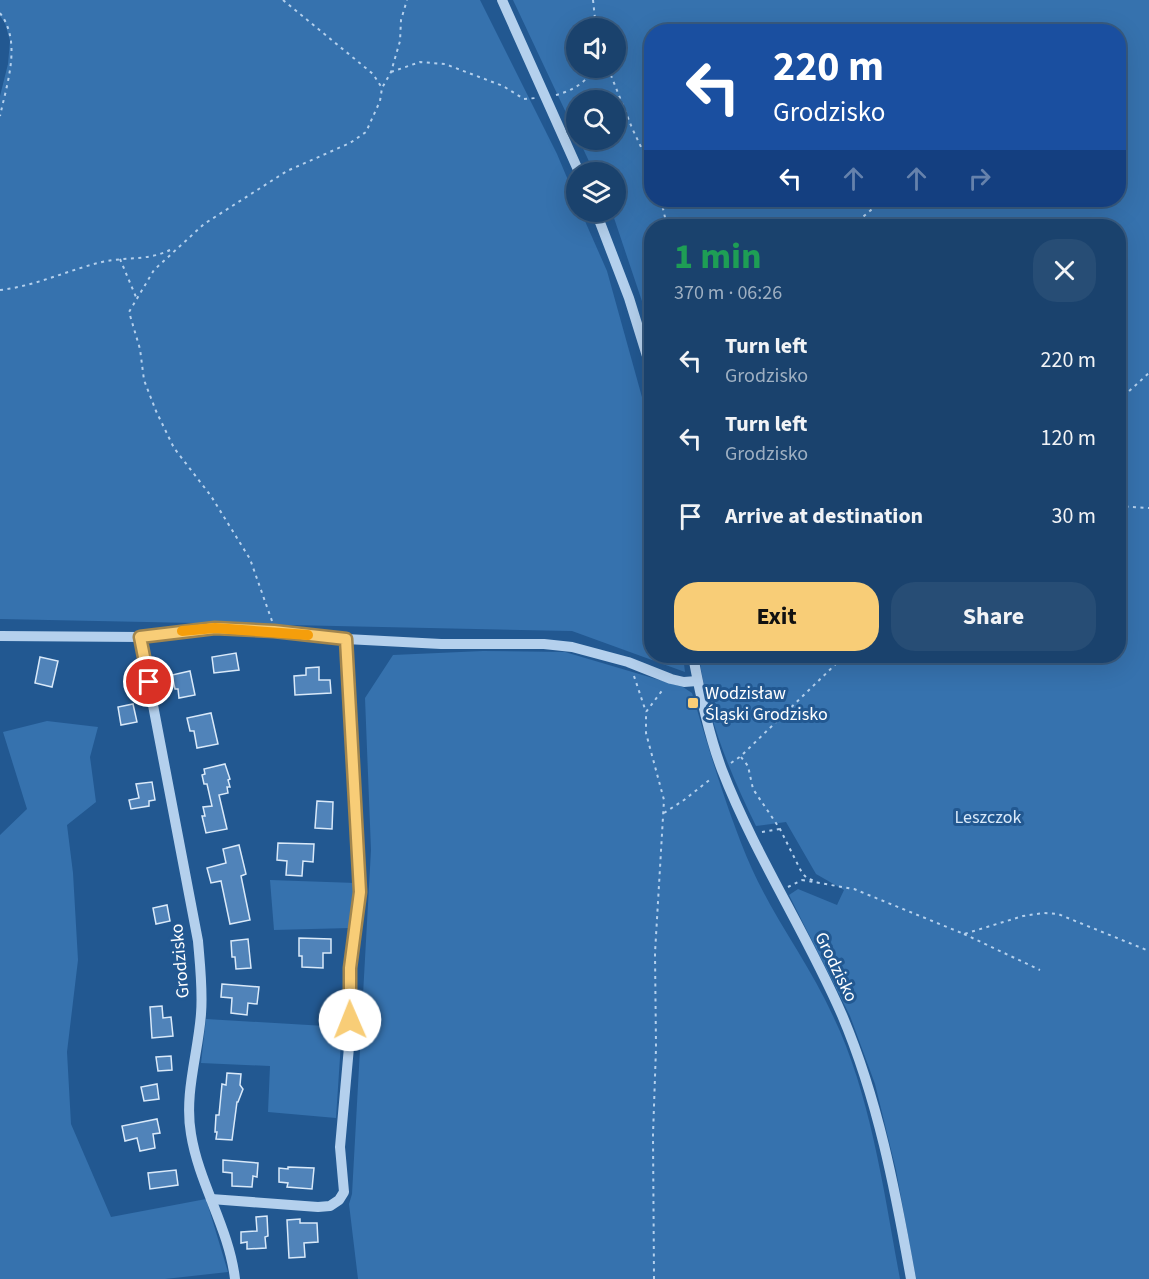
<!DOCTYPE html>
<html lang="en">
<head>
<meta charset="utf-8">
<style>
	:root { --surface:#1a426d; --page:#274d75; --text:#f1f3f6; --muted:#9fb0c2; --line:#385b80; --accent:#f8cd77 }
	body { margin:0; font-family:"Source Sans 3",sans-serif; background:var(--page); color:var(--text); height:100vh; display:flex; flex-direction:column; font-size:22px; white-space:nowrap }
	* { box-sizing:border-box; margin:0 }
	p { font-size:20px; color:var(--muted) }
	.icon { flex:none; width:33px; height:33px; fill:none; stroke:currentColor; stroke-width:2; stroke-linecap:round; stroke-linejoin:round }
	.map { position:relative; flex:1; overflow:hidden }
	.details { position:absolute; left:644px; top:219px; width:482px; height:444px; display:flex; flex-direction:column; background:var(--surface); border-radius:24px; box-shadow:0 6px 24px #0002,0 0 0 2px var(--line) }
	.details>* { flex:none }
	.top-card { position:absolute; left:644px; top:24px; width:482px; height:183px; border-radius:24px; box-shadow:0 6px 24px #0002,0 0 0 2px var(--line); background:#1a4fa0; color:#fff; overflow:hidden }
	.controls { position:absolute; left:566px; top:18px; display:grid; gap:12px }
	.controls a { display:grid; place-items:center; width:60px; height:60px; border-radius:50%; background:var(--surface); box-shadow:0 6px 24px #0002,0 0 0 2px var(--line); font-size:30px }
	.pin { position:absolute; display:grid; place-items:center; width:51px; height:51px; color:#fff; margin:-26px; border:3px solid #fff; border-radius:50%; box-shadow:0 2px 6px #0007 }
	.me { position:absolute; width:66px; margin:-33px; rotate:359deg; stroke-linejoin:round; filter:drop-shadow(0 0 4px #0008) }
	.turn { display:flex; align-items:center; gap:21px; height:126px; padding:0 30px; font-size:27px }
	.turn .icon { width:78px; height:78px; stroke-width:2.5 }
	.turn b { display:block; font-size:42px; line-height:51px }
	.lanes { display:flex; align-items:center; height:57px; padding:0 30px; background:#0003; justify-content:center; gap:30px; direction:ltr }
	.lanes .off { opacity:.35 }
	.round { display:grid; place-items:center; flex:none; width:63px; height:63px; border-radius:24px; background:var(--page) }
	.overview { display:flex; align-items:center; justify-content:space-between; height:102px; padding:0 30px }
	h1 { font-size:36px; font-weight:700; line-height:45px; color:#1e9e55 }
	.action { display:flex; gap:12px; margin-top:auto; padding:12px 30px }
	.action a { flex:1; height:69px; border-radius:24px; background:var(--accent); color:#111; font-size:24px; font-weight:700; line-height:69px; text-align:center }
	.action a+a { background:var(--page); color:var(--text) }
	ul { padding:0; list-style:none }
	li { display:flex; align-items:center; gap:18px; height:78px; padding:0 30px }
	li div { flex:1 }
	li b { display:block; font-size:22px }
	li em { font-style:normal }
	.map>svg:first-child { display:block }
	.green { fill:#3672ae; fill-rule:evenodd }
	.building { fill:#5083b9; stroke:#d9e9f9; stroke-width:1.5 }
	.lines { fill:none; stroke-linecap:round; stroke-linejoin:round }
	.path { stroke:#b4d0ed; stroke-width:2; stroke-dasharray:3 4.5; stroke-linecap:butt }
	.minor { stroke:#b4d0ed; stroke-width:10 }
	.route-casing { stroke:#a1854d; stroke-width:15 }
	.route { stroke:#f8cd77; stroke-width:10 }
	.slow { stroke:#f59e0b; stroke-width:10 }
	.poi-dot { fill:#f8cd77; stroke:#225891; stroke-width:2 }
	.labels { text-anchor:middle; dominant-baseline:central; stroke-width:6; stroke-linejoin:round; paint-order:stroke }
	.poi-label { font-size:18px; fill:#fff; stroke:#225891; text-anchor:start }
	.park-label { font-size:18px; fill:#d9e9f9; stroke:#225891 }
	.street-label { font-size:18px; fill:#fff; stroke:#225891 }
</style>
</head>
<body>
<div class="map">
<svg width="1149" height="1279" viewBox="0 0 1149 1279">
	<rect width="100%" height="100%" fill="#225891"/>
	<g class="green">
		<polygon points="0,0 480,0 557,154 576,199 576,212 581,212 607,271 650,426 651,656 683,656 685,672 572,631 0,619 0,96 8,64 10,41 5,23 0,16"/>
		<path d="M513 0H1149V1279H916L896 1170 875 1084 850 1016 789 895 798 889 837 905 844 890 816 874 786 822 756 826C729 771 707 717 699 656H1118V226H651V328L612 212H615V172H594L579 140H615V100H576V134ZM576 28H615V68H576ZM651 32H1118V200H651Z"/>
		<path d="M483 651 565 652 683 687 692 693C710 752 727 812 752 869 775 920 810 965 833 1016 871 1095 884 1193 900 1279H358L349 1204 352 1194 371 850 365 698 393 655Z"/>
		<polygon points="47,721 98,727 90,757 96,802 67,825 73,873 78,960 67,1052 71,1124 111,1217 206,1199 228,1272 165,1279 0,1279 0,835 27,809 3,732"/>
		<polygon points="270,880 356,883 350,928 274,930"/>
		<polygon points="206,1019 342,1027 336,1118 268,1112 270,1066 201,1063"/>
	</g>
	<g class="building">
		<polygon points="236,653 239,670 214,673 212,657"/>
		<polygon points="40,657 58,661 52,687 35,683"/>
		<polygon points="319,667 319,680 330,680 331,693 295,695 294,676 306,675 306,668"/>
		<polygon points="190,671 195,695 179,698 178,689 175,689 172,675"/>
		<polygon points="133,704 137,722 121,725 118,707"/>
		<polygon points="211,713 218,744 197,748 194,731 190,731 187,718"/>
		<polygon points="225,764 230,779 228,780 230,787 227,787 228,793 219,795 227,829 206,833 202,816 205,816 203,807 212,806 207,784 204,784 202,775 205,774 204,769"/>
		<polygon points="152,782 155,800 149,801 149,806 131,809 129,800 139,798 136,784"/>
		<polygon points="317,801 333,802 332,829 315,828"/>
		<polygon points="278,843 314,844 313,862 303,861 302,876 286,875 287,861 277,860"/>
		<polygon points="239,845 246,874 241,876 250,920 230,924 221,881 211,883 207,868 226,863 223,849"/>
		<polygon points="167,905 170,921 156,924 153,908"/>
		<polygon points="299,938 331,939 331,953 323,953 323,968 302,967 302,956 299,956"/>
		<polygon points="248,939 251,968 236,969 235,957 232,957 231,941"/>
		<polygon points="222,984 259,987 257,1004 248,1003 247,1015 231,1013 232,998 221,997"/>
		<polygon points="162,1006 163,1018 171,1017 173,1036 152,1038 150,1007"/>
		<polygon points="171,1056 172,1070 158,1071 156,1057"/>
		<polygon points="227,1073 241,1074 240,1085 243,1089 238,1102 237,1102 232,1140 216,1139 217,1132 215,1132 216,1115 219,1115 222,1084 226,1085"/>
		<polygon points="157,1084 159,1099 144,1101 141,1087"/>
		<polygon points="157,1119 160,1133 153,1134 155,1148 140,1151 137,1138 125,1141 122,1126"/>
		<polygon points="223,1160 258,1163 257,1177 253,1176 252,1187 232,1186 232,1173 223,1172"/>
		<polygon points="288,1167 314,1168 312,1189 287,1187 288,1183 279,1182 279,1168 288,1169"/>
		<polygon points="176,1170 178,1185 150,1189 148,1173"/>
		<polygon points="267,1216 268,1236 265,1237 266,1248 247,1249 247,1242 241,1243 241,1232 257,1231 256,1217"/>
		<polygon points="300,1219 300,1223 317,1223 318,1242 304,1243 305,1257 289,1258 287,1220"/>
	</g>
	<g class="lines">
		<g class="path">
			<polyline points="283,0 373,74 382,88"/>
			<polyline points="593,0 596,28"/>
			<path d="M0 13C22 42 7 83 0 116"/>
			<polyline points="1078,32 1082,28"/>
			<polyline points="608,68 632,128 651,168"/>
			<polyline points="391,72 420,62 445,64 503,86 524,99 536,98"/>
			<path d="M556 95C571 91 587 83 593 68"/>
			<polyline points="661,200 667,226"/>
			<polyline points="852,226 883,200"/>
			<polyline points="120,259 136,297"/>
			<path d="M0 290C36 286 68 270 102 262 128 256 148 262 174 248"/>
			<polyline points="1118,401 1149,373"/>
			<polyline points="1118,506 1149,508"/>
			<polyline points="272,621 250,559 211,496 174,448 156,411 144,380 140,349 129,312 154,270 204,224 287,171 350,143 366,132 380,101 382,88 391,72 400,41 401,20 407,0"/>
			<polyline points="634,676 646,712"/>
			<polyline points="741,757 748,766 753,789 780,829 802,873 807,878 817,882"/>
			<polyline points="731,763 741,756 844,656"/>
			<polyline points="664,813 684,800 712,778"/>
			<polyline points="762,832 780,829"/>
			<polyline points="802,880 854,889 964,934 1023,916 1043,913 1058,914 1149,951"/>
			<polyline points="788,887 802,880"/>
			<polyline points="964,934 1040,970"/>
			<polyline points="654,1279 653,1135 656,1048 655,953 664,800 646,733 646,712 664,688"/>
		</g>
		<g class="minor">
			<polyline points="502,0 579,172"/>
			<polyline points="596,212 629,298 651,369"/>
			<polyline points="0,636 140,637 215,628 274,631 346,639 441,644 544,644 572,647 628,662 671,679 684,682 697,681"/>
			<path d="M140 637 198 941C200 965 203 990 201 1014 198 1054 184 1094 191 1134 199 1184 229 1228 235 1279"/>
			<path d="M693 656C700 694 708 733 722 770 755 855 806 932 842 1015 878 1100 895 1189 911 1279"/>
			<polyline points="211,1199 318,1207 330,1206 339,1200 344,1192 340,1147 350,1036 350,968 360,892 346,639"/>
		</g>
	</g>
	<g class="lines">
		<defs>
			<polyline id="route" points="149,682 140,637 215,628 274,631 346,639 360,892 350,968 350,1020"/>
		</defs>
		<use href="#route" class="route-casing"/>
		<use href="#route" class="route"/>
		<polyline class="slow" points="182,631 215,628 308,635"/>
	</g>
	<rect class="poi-dot" x="687" y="697" width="12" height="12" rx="3"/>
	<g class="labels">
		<g class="poi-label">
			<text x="705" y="693">Wodzisław<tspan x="705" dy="21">Śląski Grodzisko</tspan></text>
		</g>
		<g class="park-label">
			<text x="988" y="817">Leszczok</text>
		</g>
		<g class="street-label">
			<text transform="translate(180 961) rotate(-95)">Grodzisko</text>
			<text transform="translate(836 967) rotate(64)">Grodzisko</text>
		</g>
	</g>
</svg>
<div class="controls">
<a><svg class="icon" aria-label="sound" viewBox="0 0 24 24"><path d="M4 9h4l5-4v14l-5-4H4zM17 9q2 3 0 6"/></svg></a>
<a><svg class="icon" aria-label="search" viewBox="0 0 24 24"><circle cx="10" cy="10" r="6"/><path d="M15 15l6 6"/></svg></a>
<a><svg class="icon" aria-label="layers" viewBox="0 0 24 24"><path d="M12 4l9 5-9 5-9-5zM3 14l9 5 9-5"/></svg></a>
</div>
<div class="pin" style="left:149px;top:682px;background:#d93025"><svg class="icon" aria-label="arrive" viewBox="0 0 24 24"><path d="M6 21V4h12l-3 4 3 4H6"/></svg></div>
<svg class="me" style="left:350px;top:1020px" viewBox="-20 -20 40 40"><circle r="19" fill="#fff"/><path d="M0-13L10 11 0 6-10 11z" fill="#f8cd77"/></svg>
<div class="top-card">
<div class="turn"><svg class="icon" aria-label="left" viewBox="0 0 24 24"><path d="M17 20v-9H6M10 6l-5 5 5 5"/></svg><div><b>220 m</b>Grodzisko</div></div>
<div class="lanes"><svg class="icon" aria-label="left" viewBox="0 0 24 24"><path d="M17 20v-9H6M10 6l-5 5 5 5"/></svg><svg class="icon off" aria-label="ahead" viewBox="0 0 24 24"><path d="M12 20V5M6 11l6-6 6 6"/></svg><svg class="icon off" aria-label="ahead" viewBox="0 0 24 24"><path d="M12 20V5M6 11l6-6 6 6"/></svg><svg class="icon off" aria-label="right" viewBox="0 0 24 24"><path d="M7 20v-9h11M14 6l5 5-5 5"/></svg></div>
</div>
<section class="details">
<div class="overview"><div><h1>1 min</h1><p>370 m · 06:26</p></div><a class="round"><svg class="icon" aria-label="close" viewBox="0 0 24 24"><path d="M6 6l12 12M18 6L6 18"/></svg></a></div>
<ul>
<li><svg class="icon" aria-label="left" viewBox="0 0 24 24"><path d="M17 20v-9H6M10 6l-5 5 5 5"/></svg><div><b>Turn left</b><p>Grodzisko</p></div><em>220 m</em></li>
<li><svg class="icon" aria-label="left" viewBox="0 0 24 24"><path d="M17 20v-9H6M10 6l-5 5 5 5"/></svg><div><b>Turn left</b><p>Grodzisko</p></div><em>120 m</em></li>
<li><svg class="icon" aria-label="arrive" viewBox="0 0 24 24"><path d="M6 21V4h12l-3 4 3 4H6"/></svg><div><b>Arrive at destination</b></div><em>30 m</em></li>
</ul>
<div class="action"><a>Exit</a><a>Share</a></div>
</section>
</div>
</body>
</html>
